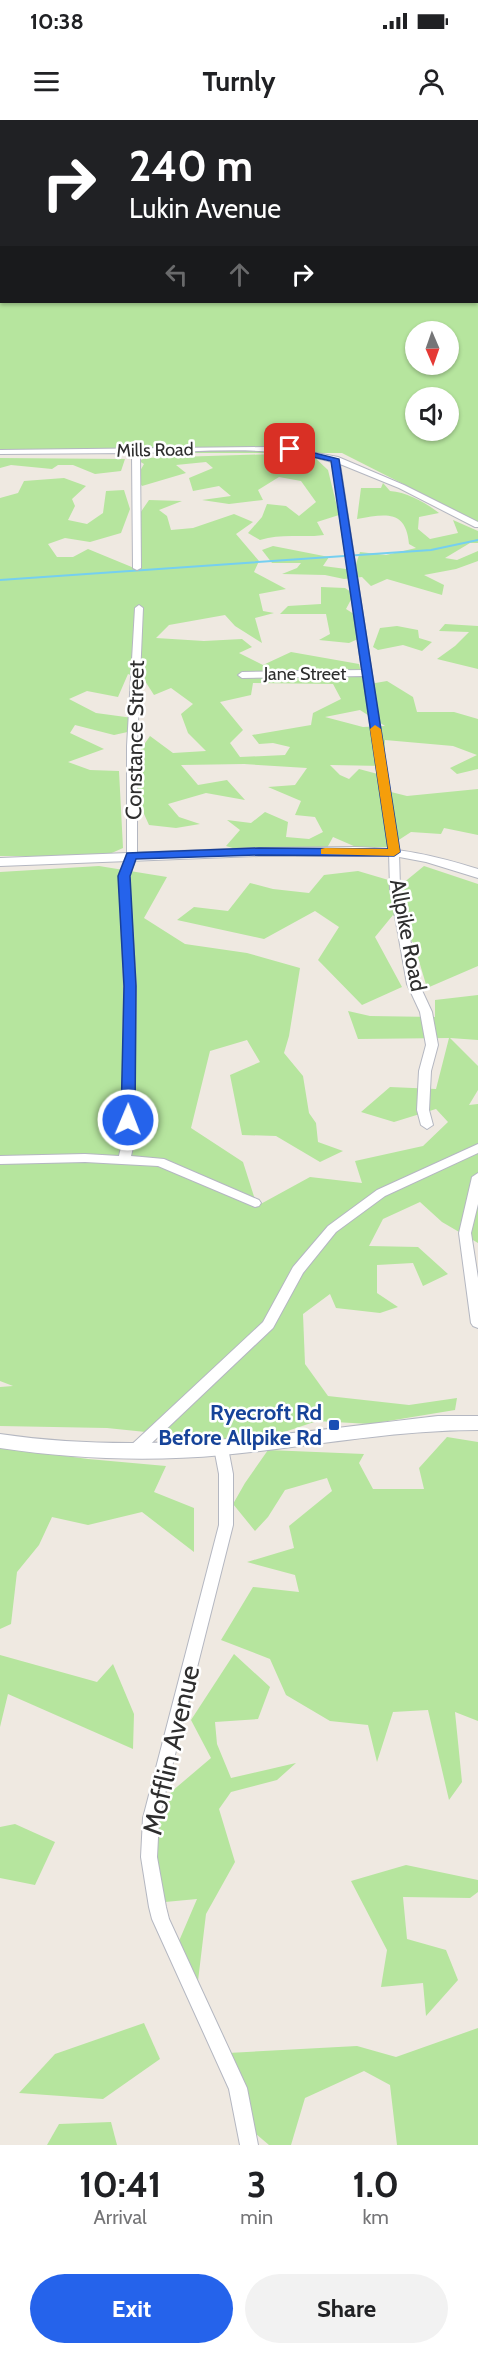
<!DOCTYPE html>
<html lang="en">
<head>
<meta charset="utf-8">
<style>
	:root { --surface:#fff; --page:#f2f2f2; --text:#202124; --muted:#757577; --accent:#2563eb }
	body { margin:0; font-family:Cabin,sans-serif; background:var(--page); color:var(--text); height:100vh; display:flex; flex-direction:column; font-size:22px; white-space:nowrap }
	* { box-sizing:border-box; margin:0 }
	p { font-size:20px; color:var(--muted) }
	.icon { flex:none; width:33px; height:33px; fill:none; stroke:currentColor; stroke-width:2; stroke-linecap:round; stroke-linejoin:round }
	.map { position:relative; height:2025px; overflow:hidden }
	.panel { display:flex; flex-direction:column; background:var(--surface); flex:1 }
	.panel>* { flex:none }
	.top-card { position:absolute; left:0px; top:0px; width:478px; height:183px; box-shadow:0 2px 4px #0004; background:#202124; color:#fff; overflow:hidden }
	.needle { width:39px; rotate:178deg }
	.controls { position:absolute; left:405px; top:201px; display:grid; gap:12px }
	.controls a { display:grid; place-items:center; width:54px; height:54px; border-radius:50%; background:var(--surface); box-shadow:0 2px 4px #0004; font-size:30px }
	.pin { position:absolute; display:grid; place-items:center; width:51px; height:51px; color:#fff; margin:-26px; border-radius:12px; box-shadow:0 3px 9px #0006 }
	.me { position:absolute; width:66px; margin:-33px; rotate:1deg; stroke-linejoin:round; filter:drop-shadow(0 0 4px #0008) }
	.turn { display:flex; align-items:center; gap:21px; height:126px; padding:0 30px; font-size:27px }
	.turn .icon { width:78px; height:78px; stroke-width:2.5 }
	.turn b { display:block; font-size:42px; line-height:51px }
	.lanes { display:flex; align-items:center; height:57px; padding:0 30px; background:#0003; justify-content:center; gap:30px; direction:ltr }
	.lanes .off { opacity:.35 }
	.eta { display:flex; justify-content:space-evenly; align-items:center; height:102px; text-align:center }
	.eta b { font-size:36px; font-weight:800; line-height:42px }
	.primary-button { display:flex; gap:12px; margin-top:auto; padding:12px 30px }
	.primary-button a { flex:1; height:69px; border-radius:36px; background:var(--accent); color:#fff; font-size:24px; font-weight:800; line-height:69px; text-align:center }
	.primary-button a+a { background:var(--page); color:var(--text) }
	.status { display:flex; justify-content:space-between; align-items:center; height:42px; padding:0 30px; background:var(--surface); direction:ltr }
	.status svg { height:16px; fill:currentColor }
	header { display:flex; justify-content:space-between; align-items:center; height:78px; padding:0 30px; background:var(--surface); font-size:27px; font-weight:800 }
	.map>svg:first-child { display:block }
	.green { fill:#b6e59e; fill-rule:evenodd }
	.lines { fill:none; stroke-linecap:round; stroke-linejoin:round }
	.stream { stroke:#75cff0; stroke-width:2 }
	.minor-casing { stroke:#b4b7c1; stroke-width:2 }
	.tertiary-casing { stroke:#b4b7c1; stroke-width:2 }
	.minor { fill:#fff; fill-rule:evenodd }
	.tertiary { fill:#fff; fill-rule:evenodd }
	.route { fill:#2563eb; stroke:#184099; stroke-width:1.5 }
	.slow { fill:#f59e0b }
	.transit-dot { fill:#1a4fb4; stroke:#fff; stroke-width:2 }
	.labels { text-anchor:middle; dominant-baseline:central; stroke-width:5; stroke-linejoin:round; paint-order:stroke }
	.far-street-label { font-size:18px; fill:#2e2e2e; stroke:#fff }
	.street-label { font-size:22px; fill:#2e2e2e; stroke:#fff }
	.transit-label { font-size:22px; font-weight:bold; fill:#164399; stroke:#fff; text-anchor:end }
	.near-street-label { font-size:27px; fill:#2e2e2e; stroke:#fff }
</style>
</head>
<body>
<div class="status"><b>10:38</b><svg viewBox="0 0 49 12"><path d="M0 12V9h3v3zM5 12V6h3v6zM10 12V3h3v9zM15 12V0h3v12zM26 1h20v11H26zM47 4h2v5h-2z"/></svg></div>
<header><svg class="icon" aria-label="menu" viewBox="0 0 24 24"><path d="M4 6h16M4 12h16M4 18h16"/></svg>Turnly<svg class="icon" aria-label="person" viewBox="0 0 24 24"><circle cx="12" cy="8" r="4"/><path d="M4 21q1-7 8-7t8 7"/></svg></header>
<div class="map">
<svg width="478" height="2025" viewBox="0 0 478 2025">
	<rect width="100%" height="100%" fill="#efe9e1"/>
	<g class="green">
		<path d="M0 0H478V402L342 333H0ZM2 2H477V182H2ZM416 212H448V244H416ZM416 278H448V310H416Z"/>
		<path d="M276 334 312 335 328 350 339 395 317 402 324 415C302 418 281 413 260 420L248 413 262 397 267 384 286 386 299 396 316 382 301 361 279 357 258 370 263 380 229 384 202 380 231 376 219 366 193 371 189 358 213 348 206 342 176 345 186 353 142 366 136 358 144 344 139 341 145 338Z"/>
		<polygon points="0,338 125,339 121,351 95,354 73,345 58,345 52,349 11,345 0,348"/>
		<path d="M64 358 86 366 72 379 75 386 68 400 87 404 103 393 106 371 124 370 130 389 121 413 90 422 65 418 48 424 57 437H73L88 429 139 450 140 421 136 399 149 380 182 381 159 390 167 396 171 410 193 408 234 394 253 402 236 414 259 441 254 452 286 469 259 474 263 491 274 493 255 498 262 523 235 506 225 495 169 505 156 518 204 521 242 519 252 527 239 533 263 545 291 532 359 544 364 565 387 561 413 577 417 592H454L478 599V649L457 654 450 648 477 635 453 626 385 620 384 646 330 645 340 655 349 659 359 649 389 657 383 670 407 676 478 669V715L444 708 441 714 411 712 388 727H356L333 717 327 728 236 729 226 726 240 710 227 700 251 703 265 692 288 702 286 717 309 719 323 712 315 697 295 695 301 681 268 667 295 665 307 648 244 644 181 645 198 665 227 660 245 680 206 673 168 684 179 697 200 704 176 708 149 705 135 674 134 639 150 616 173 633 206 631 188 613 181 594 193 584 171 568 154 575 145 561 128 554 118 577 87 571 69 579 96 593 133 598 141 609 114 615 75 605 70 613 104 629 68 642 90 650 119 651 123 728 105 736H0V378L18 373 24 361ZM253 563 333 564 341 579 313 593 311 605 252 615 259 624 273 623 290 627 285 635 240 637 230 623 243 610 220 582 251 575ZM360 590 385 606 363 607 325 597Z"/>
		<path d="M383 363 390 371C407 372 426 383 439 393L419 397 418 409 430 419 458 413 453 400 478 411V423H470L445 438 457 440 478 431V441L456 449 424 455 444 465 442 475 387 459 371 466 362 457 344 459 325 455 282 454 297 448 301 443H272L262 430 273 426 329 437 323 446 354 450 360 432 386 435 416 428 409 424C406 389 385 394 357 399L361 368H381Z"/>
		<polygon points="321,467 345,468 354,474 346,489 357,496 367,515 349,523 319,520 330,514 326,494 280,494 288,486 321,484"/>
		<polygon points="445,504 478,506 478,549 437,539 455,526 469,512 439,511"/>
		<polygon points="397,506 418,510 419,518 432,522 422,531 403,525 378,530 373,527 380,508"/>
		<polygon points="99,746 167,757 144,798 185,824 247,833 300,848 289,916 284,933 303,956 309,993 316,1003 318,1022 343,1031 320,1042 276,1016 242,1015 230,955 260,942 247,920 210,931 191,1008 243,1042 257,1086 310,1057 362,1063 355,1041 423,1026 448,1002 436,989 394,1002 361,992 390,967 436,969 449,918 358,919 348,891 370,896 435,897 435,880 478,875 478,920 450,918 478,946 478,970 469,985 478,984 478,1123 442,1102 420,1082 383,1099 369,1126 418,1127 448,1154 423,1166 413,1143 377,1145 377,1173 398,1187 380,1193 336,1188 330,1174 303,1194 305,1244 328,1276 409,1285 457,1278 455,1290 370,1304 317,1301 252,1323 107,1308 0,1306 0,1267 13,1266 0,1261 0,752"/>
		<polygon points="424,746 478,764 478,846 427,868 414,824 393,795 375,817 402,867 362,885 318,840 339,807 315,791 264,819 177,800 194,787 228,791 250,763 273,769 309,773 324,755 358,751 402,764"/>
		<polygon points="447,1317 478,1322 478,1601 455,1592 462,1662 449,1680 428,1590 393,1592 377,1642 368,1605 330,1601 286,1575 270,1539 221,1520 253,1467 299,1472 295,1455 247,1442 294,1428 289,1406 332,1371 327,1358 285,1370 268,1397 255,1411 233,1384 245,1363 268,1330 364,1334 359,1343 373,1369 424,1369 419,1348"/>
		<polygon points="0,1327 88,1339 166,1346 154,1372 194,1388 194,1432 142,1392 88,1405 52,1397 39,1425 17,1452 11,1504 0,1509"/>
		<polygon points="234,1534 270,1567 258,1599 215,1602 217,1624 231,1658 296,1643 277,1660 231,1672 219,1689 235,1742 206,1794 198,1861 176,1828 197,1779 165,1782 144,1733 171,1672 211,1638 191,1600"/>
		<polygon points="0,1535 97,1562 113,1544 134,1594 133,1629 8,1574 0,1607"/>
		<polygon points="15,1704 55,1722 35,1765 0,1758 0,1707"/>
		<polygon points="406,1745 478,1760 478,1772 470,1778 403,1777 407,1819 446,1830 458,1860 426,1896 423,1863 381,1867 387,1830 351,1761"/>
		<polygon points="144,1903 160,1939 103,1979 19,1973 55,1934"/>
		<polygon points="478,1908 478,2025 397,2025 390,1965 364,1951 305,1978 291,2025 269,2025 250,2009 228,1933 357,1926 396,1937"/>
		<polygon points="111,2002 117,2025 47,2025 59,2004"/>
	</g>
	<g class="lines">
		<polyline class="stream" points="0,460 431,430 478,420"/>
		<defs>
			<g id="minor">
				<path d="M266 327 295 329 338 337 404 365 478 402V407H475L399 368 340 344 399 732 400 768 419 864 432 892 438 925 431 951 429 990 433 1005 427 1009 421 1005 417 990 419 951 426 925 420 892 407 864 390 768 389 732 363 556 242 558 238 555 242 552 362 550 332 342C271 324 203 332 140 333L141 448 137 450 133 448 132 333 0 334V330Z"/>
				<polygon points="139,485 143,488 137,626 137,736 129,756 136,866 134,1023 131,1036 164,1039 259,1080 261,1083 259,1086 255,1087 158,1046 85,1042 0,1044 0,1036 85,1034 119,1036 122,1023 124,866 119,756 127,736 127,626 135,488"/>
				<polygon points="478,1024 478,1033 385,1076 336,1112 303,1153 273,1208 138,1336 133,1337 128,1336 126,1332 128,1328 263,1202 293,1147 328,1106 377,1070"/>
				<polygon points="478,1053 478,1084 471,1113 478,1158 478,1208 473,1206 471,1203 459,1113 472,1057"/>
				<polygon points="221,1323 226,1324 228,1328 233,1354 233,1405 159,1698 157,1737 166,1787 169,1799 247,1968 258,2025 240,2025 229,1969 152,1799 149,1787 141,1737 143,1698 219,1405 219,1354 214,1328 216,1324"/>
			</g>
			<g id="tertiary">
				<path d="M354 727C401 728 433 735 478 749V758L426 742 394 736H259L0 746V738L259 728Z"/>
				<path d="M438 1296H478V1310C393 1310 308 1327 223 1335 149 1342 74 1339 0 1328V1314C149 1336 290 1313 438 1296Z"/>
			</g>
		</defs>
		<use href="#minor" class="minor-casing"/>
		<use href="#tertiary" class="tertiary-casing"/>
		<use href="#minor" class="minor"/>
		<use href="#tertiary" class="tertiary"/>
	</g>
	<polygon class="route" points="290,327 339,339 400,732 394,736 259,735 136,739 130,756 136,866 135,1000 128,1004 121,1000 124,866 118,756 127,733 259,728 388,729 331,341 287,331 286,329"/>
	<polygon class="slow" points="375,605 381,609 400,732 394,736 321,734 321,729 325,728 388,729 370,609"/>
	<rect class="transit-dot" x="328" y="1299" width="12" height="12" rx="3"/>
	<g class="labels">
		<g class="far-street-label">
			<text transform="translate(155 330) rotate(-1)">Mills Road</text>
			<text x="305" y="554">Jane Street</text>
		</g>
		<g class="street-label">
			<text transform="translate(135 620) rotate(-89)">Constance Street</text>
			<text transform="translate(408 815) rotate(79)">Allpike Road</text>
		</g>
		<g class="transit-label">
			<text x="322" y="1292">Ryecroft Rd<tspan x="322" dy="25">Before Allpike Rd</tspan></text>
		</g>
		<g class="near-street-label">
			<text transform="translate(171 1630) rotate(-77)">Mofflin Avenue</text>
		</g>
	</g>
</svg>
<div class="controls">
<a><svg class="needle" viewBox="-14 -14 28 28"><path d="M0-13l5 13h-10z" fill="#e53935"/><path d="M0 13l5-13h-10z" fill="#757577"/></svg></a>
<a><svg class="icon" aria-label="sound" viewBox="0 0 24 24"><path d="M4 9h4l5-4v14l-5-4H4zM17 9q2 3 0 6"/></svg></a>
</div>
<div class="pin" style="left:290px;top:329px;background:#d93025"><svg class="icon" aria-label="arrive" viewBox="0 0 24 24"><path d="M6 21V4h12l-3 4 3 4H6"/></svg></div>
<svg class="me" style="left:128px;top:1000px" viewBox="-20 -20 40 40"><circle r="17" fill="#2563eb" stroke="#fff" stroke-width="3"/><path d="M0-11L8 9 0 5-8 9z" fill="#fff"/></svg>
<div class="top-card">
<div class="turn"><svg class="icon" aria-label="right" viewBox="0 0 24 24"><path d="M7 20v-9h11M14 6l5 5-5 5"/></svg><div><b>240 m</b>Lukin Avenue</div></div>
<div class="lanes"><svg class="icon off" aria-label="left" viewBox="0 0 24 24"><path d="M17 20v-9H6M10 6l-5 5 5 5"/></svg><svg class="icon off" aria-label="ahead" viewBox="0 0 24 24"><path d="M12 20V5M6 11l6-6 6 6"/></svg><svg class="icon" aria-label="right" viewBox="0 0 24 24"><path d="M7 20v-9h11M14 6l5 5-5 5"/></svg></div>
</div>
</div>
<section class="panel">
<div class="eta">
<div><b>10:41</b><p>Arrival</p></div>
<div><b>3</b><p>min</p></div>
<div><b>1.0</b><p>km</p></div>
</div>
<div class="primary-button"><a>Exit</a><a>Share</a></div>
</section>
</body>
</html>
